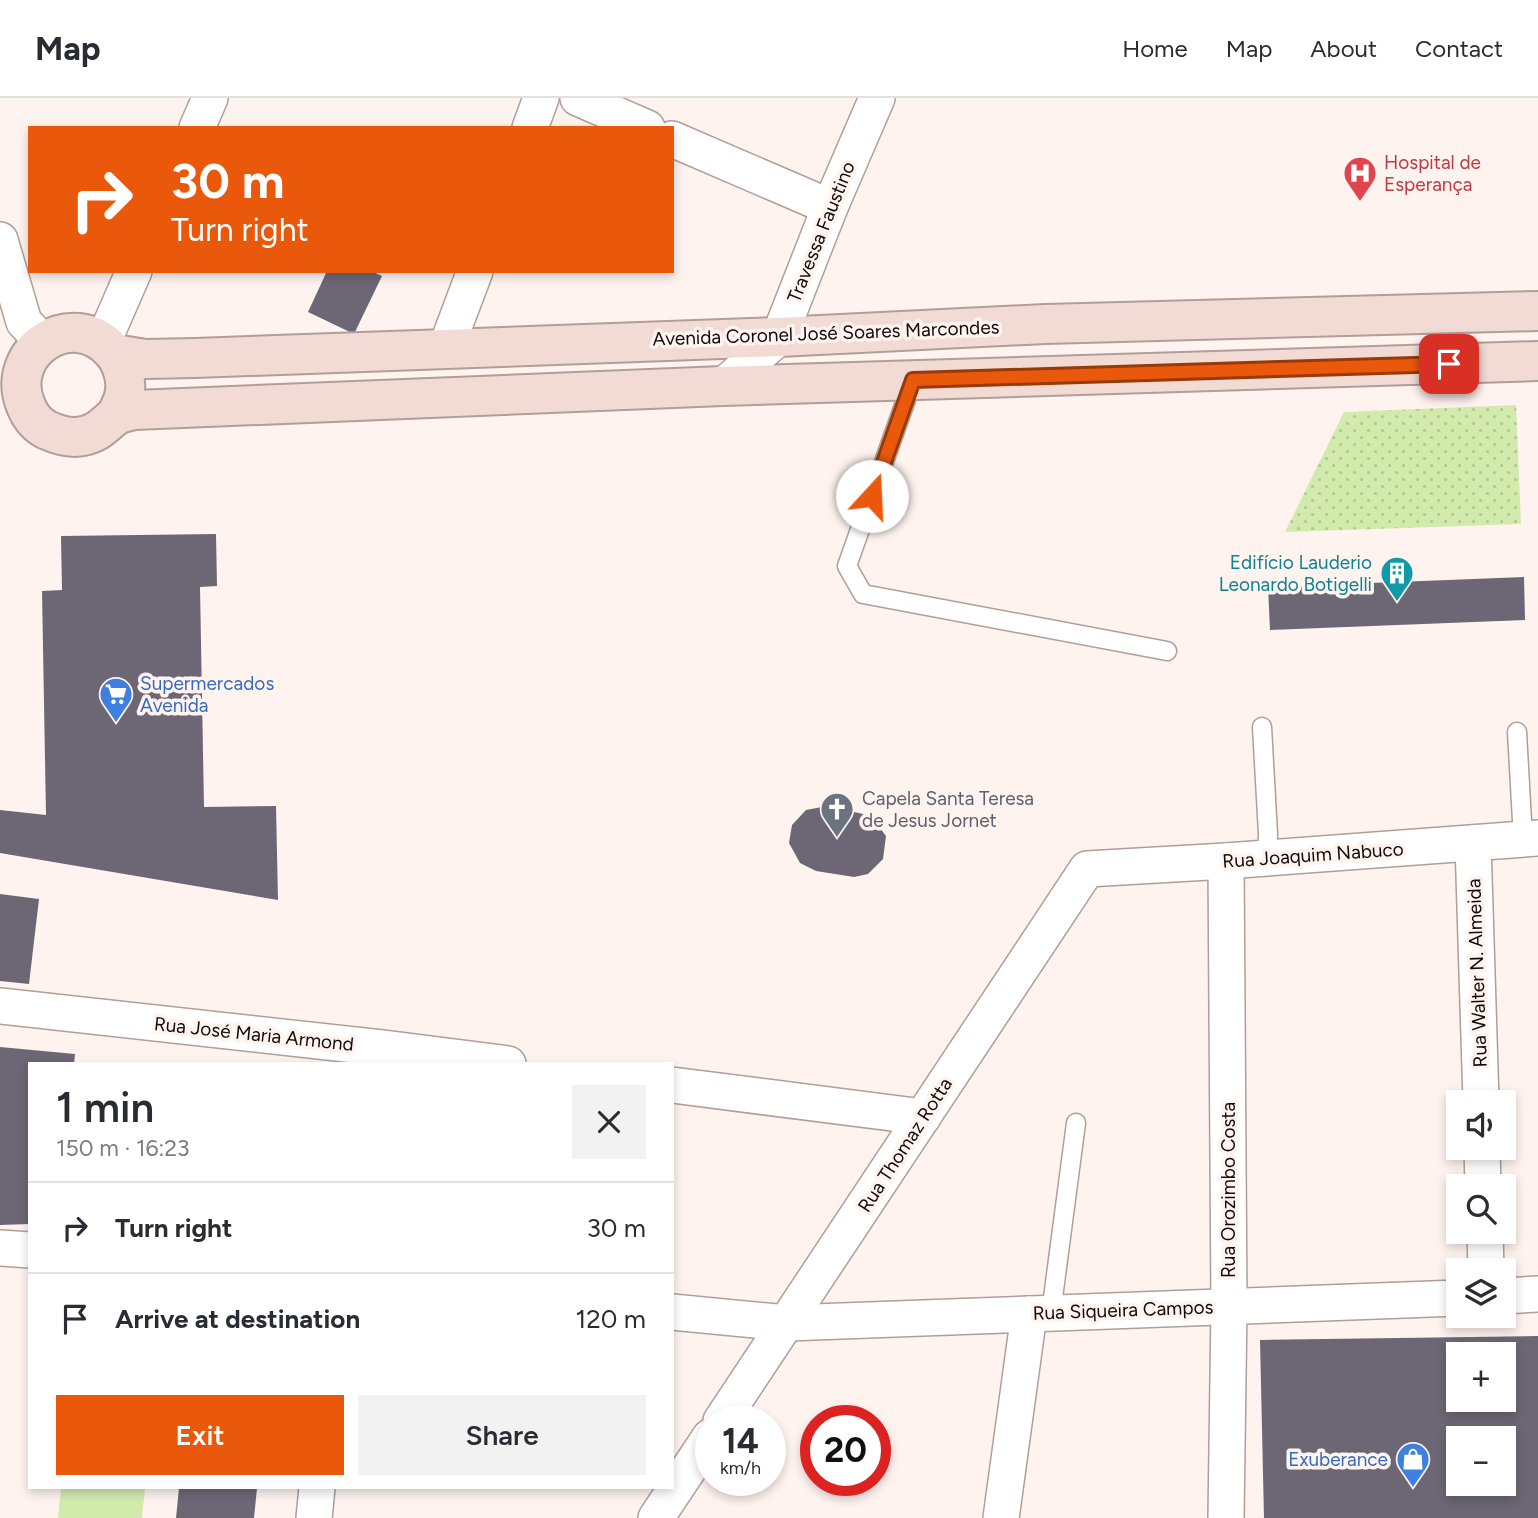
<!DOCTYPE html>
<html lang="en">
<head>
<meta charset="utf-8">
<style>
	:root { --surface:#fff; --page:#f2f2f3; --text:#2b2b33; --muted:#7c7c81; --line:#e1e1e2; --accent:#ea580c }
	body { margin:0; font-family:Figtree,sans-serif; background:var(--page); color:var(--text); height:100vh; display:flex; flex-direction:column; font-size:26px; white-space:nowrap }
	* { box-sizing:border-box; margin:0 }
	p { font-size:23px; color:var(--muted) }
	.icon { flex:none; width:38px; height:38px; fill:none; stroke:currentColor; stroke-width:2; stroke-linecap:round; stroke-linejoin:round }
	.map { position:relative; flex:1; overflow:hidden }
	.sheet { position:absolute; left:28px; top:964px; width:646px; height:427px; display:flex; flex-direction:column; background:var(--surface); border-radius:0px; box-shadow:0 4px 10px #0003 }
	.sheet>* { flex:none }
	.hud { position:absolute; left:28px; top:28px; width:646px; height:147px; border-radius:0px; box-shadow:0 4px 10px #0003; background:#ea580c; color:#fff; overflow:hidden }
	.fabs { position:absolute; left:1446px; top:992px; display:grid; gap:14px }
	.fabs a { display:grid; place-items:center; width:70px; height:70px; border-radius:0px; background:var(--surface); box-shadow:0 4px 10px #0003; font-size:35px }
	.speed { position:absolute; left:695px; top:1307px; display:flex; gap:14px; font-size:35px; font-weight:700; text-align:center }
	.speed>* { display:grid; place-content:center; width:91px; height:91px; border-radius:50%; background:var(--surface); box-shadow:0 4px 10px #0003; line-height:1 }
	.speed small { font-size:18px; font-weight:400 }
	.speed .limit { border:10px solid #d22; background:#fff; color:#111 }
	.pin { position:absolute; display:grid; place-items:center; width:60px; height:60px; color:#fff; margin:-30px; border-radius:14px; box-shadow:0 4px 10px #0006 }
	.me { position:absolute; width:77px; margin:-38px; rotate:20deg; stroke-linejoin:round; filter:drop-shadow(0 0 5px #0008) }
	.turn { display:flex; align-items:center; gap:24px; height:147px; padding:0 28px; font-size:32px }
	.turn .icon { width:91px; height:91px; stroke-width:2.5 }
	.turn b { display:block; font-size:49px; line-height:60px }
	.round { display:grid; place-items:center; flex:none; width:74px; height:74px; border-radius:0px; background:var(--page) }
	.overview { display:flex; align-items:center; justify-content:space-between; height:119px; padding:0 28px }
	h1 { font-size:42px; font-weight:600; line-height:52px }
	.action { display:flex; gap:14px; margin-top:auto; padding:14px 28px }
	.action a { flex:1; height:80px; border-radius:0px; background:var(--accent); color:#fff; font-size:28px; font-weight:600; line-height:80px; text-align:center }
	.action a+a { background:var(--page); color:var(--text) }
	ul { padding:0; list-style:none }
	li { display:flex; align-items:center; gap:21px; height:91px; padding:0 28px; border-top:2px solid var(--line) }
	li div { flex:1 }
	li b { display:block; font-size:26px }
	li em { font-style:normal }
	header { display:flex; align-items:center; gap:42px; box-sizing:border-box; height:98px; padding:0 35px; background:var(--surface); border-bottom:2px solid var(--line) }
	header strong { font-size:33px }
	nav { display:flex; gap:38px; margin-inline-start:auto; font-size:24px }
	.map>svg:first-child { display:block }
	.grass { fill:url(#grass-dots) }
	.pitch { fill:#d3eaad }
	.building { fill:#6d6775; fill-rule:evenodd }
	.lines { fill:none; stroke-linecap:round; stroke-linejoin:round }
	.lane-casing { stroke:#b09e98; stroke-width:21 }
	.street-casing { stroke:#b09e98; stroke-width:38 }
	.secondary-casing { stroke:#b09e98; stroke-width:42 }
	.lane { stroke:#fff; stroke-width:18 }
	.street { stroke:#fff; stroke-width:35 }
	.secondary { stroke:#f2dbd5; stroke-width:38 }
	.route-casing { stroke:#983908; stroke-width:18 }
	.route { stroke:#ea580c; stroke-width:12 }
	.labels { text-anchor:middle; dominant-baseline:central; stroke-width:7; stroke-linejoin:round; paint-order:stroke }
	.health-label { font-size:19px; fill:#be3a42; stroke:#fff3ef; text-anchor:start }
	.street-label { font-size:19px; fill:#100b08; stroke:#fff3ef }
	.culture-label { font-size:19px; fill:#0d838f; stroke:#fff3ef; text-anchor:end }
	.shop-label { font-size:19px; fill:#366cbe; stroke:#fff3ef; text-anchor:start }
	.worship-label { font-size:19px; fill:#5b616d; stroke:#fff3ef; text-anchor:start }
</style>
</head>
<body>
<header>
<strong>Map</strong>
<nav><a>Home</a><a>Map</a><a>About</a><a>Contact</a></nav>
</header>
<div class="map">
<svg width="1538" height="1420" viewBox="0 0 1538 1420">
	<defs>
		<pattern id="grass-dots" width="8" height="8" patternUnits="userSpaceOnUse" patternTransform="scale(1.75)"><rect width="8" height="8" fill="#d3eaad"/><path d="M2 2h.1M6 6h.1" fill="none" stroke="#b4c793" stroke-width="1.8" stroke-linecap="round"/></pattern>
	</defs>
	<rect width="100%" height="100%" fill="#fff3ef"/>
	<polygon class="grass" points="1516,307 1521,426 1285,434 1344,314"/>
	<polygon class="pitch" points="61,1390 145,1390 142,1420 58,1420"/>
	<g class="building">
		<polygon points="327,173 371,173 382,178 354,236 308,214"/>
		<polygon points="216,436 217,488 200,489 204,709 276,708 278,802 0,755 0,712 46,717 42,493 62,492 61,438"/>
		<polygon points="1524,479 1525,522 1270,532 1268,489"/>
		<polygon points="827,708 863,716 874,722 886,738 883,761 868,776 854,779 816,773 800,765 789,745 792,727 806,712"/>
		<polygon points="0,796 39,801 29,886 0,883"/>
		<polygon points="0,949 75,956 74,966 30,966 30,1126 0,1127"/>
		<path d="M1538 1238V1420H1264L1260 1242ZM1458 1256H1503V1302H1458ZM1458 1340H1503V1386H1458Z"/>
		<polygon points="179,1390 257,1390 254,1420 176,1420"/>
	</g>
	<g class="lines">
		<defs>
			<g id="lane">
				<polyline points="913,282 847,468 863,496 1167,553"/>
				<polyline points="1262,629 1268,736 1267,760"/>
				<polyline points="1517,634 1523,741"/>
				<polyline points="1051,1215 1076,1025"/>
			</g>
			<g id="street">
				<polyline points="578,0 647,30"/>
				<polyline points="197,30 210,0"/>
				<polyline points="530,30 541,0"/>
				<polyline points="672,41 830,109"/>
				<polyline points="0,142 24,224 43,244"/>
				<polyline points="103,244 134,173"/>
				<polyline points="446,250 475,173"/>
				<polyline points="723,288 779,239 830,109 877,0"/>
				<polyline points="1473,745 1481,1004"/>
				<polyline points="1226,763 1229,1208 1226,1420"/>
				<polyline points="0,908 382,950 508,966"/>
				<polyline points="672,987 923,1019"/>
				<polyline points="1482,1050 1483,1088"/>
				<polyline points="1485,1134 1486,1172"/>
				<polyline points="0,1150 30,1152"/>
				<polyline points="1503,1198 1538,1196"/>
				<polyline points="672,1214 787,1225 1458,1200"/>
				<polyline points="721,1323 1087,771 1226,763 1538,740"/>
				<polyline points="314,1420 317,1390"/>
				<polyline points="656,1420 710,1339"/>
				<polyline points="1001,1420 1029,1216"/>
			</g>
			<g id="secondary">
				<polyline points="115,256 145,261 195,260 779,239 1045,226 1538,213"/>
				<path d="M116 317C119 311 123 304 124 298 128 283 122 264 112 253 72 208 3 254 26 308 30 318 37 327 47 332 58 337 70 341 83 338 98 335 103 328 114 319 119 315 127 314 134 312L723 288 1538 263"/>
			</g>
		</defs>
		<use href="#lane" class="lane-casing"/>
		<use href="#street" class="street-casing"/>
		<use href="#secondary" class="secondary-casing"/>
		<use href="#lane" class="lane"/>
		<use href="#street" class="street"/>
		<use href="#secondary" class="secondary"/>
	</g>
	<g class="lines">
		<defs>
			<polyline id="route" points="872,398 913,282 1449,266"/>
		</defs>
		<use href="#route" class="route-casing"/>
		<use href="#route" class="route"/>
	</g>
	<defs>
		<symbol id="hospital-pin" viewBox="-11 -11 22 30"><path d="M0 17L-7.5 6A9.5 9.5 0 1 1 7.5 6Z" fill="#e0444e" stroke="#fff3ef"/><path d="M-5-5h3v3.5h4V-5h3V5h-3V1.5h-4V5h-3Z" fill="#fff"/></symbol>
		<symbol id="building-pin" viewBox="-11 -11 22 30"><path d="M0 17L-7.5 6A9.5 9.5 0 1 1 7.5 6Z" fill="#0f9aa8" stroke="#fff3ef"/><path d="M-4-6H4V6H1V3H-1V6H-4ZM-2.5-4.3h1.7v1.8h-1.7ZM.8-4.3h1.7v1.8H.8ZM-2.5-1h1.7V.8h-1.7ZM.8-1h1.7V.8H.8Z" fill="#fff"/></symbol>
		<symbol id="supermarket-pin" viewBox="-11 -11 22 30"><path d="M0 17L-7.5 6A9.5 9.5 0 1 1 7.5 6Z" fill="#3f7fe0" stroke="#fff3ef"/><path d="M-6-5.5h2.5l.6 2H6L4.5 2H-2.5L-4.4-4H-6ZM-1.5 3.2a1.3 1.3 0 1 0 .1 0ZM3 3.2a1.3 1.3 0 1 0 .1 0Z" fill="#fff"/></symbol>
		<symbol id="church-pin" viewBox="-11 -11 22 30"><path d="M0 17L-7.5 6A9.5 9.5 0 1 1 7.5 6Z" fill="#6b7280" stroke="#fff3ef"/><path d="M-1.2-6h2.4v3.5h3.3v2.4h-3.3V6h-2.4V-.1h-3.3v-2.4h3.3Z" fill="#fff"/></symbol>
		<symbol id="shop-pin" viewBox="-11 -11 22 30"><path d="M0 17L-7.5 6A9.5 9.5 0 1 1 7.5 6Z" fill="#3f7fe0" stroke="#fff3ef"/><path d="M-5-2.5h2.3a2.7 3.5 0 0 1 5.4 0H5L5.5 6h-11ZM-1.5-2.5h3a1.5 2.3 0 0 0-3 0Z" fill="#fff"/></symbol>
	</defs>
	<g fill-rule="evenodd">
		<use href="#hospital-pin" x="1341" y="56" width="38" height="52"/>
		<use href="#building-pin" x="1378" y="456" width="38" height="52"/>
		<use href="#supermarket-pin" x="97" y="577" width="38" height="52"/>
		<use href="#church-pin" x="818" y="692" width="38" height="52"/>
		<use href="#shop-pin" x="1394" y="1342" width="38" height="52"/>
	</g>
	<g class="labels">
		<g class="health-label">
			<text x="1384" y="64">Hospital de<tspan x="1384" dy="22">Esperança</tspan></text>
		</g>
		<g class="street-label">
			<text transform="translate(821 134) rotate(-68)">Travessa Faustino</text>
			<text transform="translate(826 235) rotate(-2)">Avenida Coronel José Soares Marcondes</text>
			<text transform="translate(1313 757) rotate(-4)">Rua Joaquim Nabuco</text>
			<text transform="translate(1477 875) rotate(-92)">Rua Walter N. Almeida</text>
			<text transform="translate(254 936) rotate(6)">Rua José Maria Armond</text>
			<text transform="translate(905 1047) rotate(-57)">Rua Thomaz Rotta</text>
			<text transform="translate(1228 1092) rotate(-90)">Rua Orozimbo Costa</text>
			<text transform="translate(1123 1212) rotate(-2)">Rua Siqueira Campos</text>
		</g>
		<g class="culture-label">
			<text x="1372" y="464">Edifício Lauderio<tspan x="1372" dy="22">Leonardo Botigelli</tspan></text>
		</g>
		<g class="shop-label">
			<text x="140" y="585">Supermercados<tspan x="140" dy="22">Avenida</tspan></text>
			<text x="1388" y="1361" text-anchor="end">Exuberance</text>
		</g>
		<g class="worship-label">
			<text x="862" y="700">Capela Santa Teresa<tspan x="862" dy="22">de Jesus Jornet</tspan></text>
		</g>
	</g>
</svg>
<div class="fabs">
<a><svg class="icon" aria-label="sound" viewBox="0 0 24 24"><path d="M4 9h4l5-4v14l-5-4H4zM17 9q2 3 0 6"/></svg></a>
<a><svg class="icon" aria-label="search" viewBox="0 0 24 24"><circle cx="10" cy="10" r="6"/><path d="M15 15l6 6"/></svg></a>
<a><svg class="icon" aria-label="layers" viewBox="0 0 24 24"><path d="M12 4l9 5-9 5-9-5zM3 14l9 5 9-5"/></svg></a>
<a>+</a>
<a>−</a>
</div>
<div class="speed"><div>14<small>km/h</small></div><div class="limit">20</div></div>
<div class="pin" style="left:1449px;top:266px;background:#d93025"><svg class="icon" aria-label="arrive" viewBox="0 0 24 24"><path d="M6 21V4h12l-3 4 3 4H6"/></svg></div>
<svg class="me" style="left:872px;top:398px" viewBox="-20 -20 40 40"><circle r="19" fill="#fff"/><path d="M0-13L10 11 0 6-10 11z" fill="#ea580c"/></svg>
<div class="hud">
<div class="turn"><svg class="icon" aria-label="right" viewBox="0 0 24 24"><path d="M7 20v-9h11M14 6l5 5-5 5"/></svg><div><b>30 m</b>Turn right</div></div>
</div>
<section class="sheet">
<div class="overview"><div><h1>1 min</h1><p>150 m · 16:23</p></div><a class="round"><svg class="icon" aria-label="close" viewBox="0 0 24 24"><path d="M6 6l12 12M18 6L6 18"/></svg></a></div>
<ul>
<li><svg class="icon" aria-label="right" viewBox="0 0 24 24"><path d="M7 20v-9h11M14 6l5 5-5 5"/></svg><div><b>Turn right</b></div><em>30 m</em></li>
<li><svg class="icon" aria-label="arrive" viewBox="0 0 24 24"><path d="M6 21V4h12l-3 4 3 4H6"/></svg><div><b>Arrive at destination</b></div><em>120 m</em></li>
</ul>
<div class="action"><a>Exit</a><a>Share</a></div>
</section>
</div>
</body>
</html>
